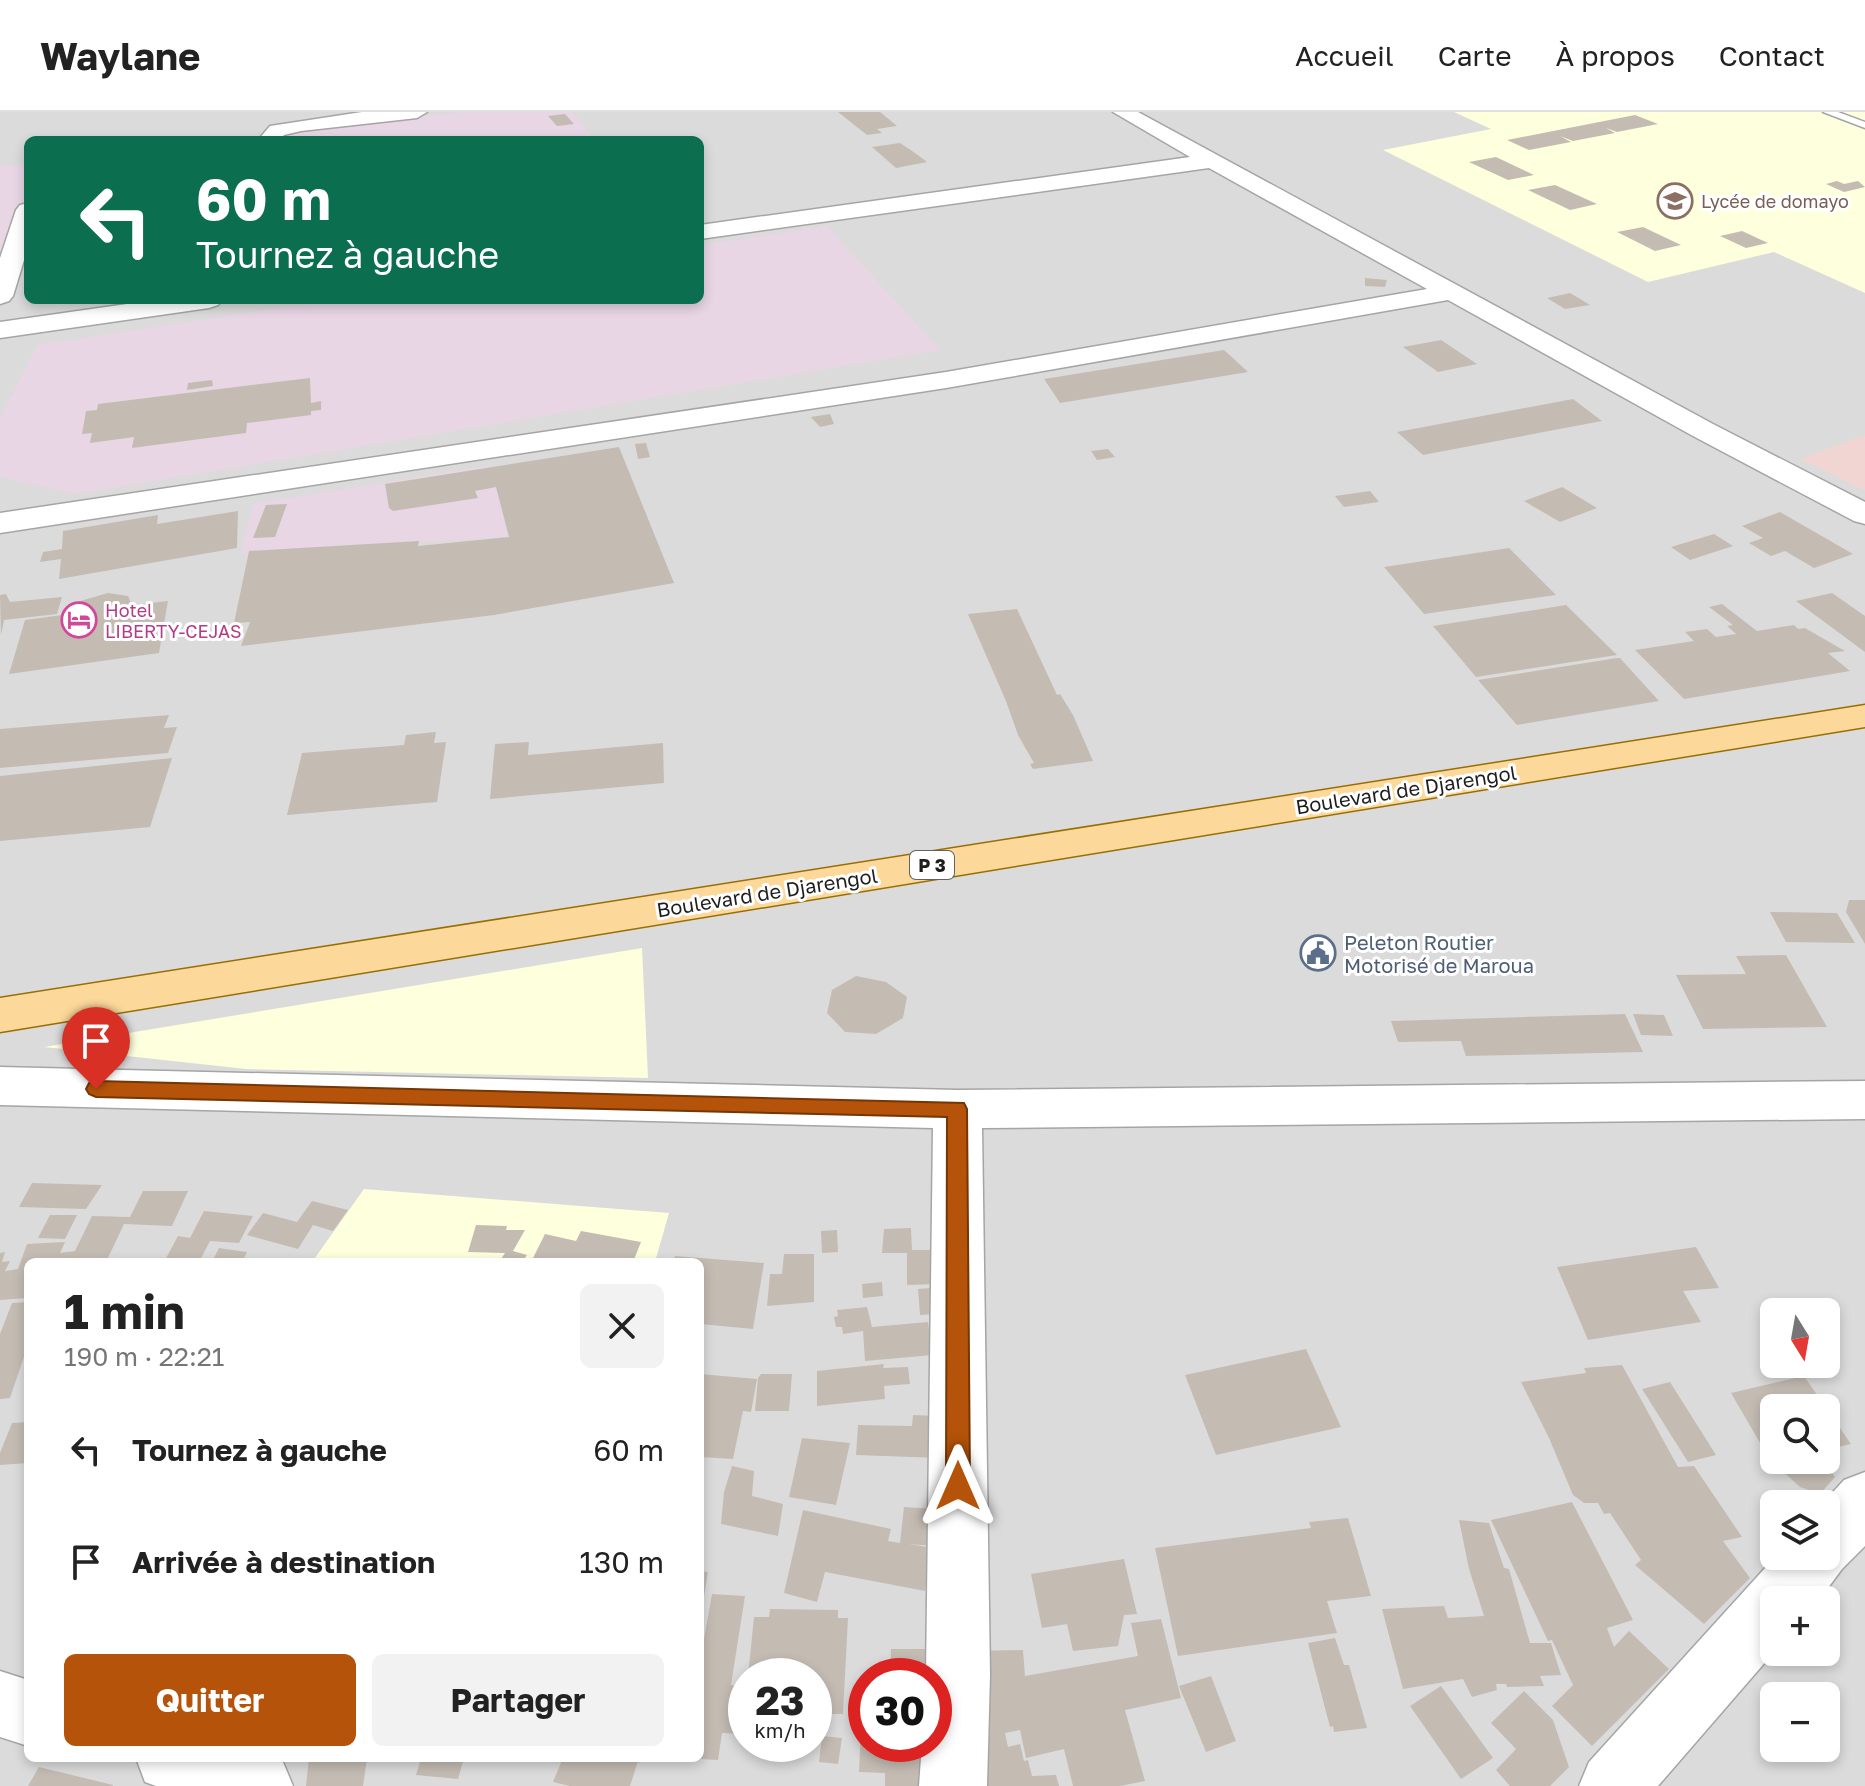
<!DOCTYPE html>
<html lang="fr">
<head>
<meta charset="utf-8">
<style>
	:root { --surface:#fff; --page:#f2f2f2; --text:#222; --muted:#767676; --line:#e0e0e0; --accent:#b45309 }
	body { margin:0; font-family:"Golos Text",sans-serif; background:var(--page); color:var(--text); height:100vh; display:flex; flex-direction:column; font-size:30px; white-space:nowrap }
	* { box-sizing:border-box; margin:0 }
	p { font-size:26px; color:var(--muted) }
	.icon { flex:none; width:44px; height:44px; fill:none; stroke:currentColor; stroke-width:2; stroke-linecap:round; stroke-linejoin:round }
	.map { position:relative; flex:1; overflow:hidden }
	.sheet { position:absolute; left:24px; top:1146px; width:680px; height:504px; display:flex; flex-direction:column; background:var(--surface); border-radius:12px; box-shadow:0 4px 12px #0003 }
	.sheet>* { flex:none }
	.banner { position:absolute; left:24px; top:24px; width:680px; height:168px; border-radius:12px; box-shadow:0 4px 12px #0003; background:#0b6e4f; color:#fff; overflow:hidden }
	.needle { width:52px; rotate:169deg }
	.controls { position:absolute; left:1760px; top:1186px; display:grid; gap:16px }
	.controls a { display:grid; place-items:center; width:80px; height:80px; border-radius:12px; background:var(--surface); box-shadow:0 4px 12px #0003; font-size:40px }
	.speed { position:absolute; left:728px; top:1546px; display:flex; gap:16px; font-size:40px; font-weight:700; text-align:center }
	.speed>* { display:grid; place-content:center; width:104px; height:104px; border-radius:50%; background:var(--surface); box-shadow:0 4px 12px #0003; line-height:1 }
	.speed small { font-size:20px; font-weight:400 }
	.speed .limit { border:12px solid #d22; background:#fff; color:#111 }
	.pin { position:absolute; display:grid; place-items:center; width:68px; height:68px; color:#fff; margin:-82px -34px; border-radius:50% 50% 50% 0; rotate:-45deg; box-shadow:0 0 8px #0007 }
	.pin .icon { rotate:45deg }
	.me { position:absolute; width:88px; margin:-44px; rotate:0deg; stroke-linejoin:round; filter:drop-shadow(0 0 6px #0008) }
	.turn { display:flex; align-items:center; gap:28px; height:168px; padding:0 40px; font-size:36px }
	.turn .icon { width:104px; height:104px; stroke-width:2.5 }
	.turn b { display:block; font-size:56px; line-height:68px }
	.round { display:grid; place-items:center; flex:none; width:84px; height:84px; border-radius:12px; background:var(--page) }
	.head { display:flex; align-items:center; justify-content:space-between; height:136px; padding:0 40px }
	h1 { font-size:48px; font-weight:700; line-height:60px }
	.primary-button { display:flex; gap:16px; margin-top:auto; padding:16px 40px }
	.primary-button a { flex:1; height:92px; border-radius:12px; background:var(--accent); color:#fff; font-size:32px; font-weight:700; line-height:92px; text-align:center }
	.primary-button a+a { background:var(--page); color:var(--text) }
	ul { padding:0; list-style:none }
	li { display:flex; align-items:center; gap:24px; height:112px; padding:0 40px }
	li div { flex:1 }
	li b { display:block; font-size:30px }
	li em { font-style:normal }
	header { display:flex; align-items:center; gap:48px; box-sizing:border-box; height:112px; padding:0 40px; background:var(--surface); border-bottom:2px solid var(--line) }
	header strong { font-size:38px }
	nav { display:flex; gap:44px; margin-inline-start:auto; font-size:28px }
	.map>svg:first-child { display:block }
	.residential { fill:#dcdbdb; fill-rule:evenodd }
	.commercial { fill:#f0d5d3 }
	.industrial { fill:#e8d6e4 }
	.education { fill:#fdffdd }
	.building { fill:#c4bcb3 }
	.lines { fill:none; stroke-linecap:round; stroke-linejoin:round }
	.lane-casing { stroke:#a5a5a5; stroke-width:3 }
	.street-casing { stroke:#a5a5a5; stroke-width:3 }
	.primary-casing { stroke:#986e00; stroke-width:3 }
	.lane { fill:#fff; fill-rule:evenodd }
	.street { fill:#fff; fill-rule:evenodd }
	.primary { fill:#fdd89b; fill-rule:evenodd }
	.route { fill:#b45309; stroke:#753606; stroke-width:2 }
	.labels { text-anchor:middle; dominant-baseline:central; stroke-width:6; stroke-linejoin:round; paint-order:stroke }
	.far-education-label { font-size:18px; fill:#785e54; stroke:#fff; text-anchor:start }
	.far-hotel-label { font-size:18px; fill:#b23c85; stroke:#fff; text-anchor:start }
	.shield { fill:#fff; stroke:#626262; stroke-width:2 }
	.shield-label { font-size:18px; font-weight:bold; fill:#1e1e1e }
	.street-label { font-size:20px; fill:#1e1e1e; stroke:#fff }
	.service-label { font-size:20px; fill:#4e5e75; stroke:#fff; text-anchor:start }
</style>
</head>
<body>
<header>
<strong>Waylane</strong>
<nav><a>Accueil</a><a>Carte</a><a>À propos</a><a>Contact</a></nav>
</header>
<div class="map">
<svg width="1865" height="1674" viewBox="0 0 1865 1674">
	<rect width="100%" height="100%" fill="#efece4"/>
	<path class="residential" d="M0 0H1865V1674H0ZM28 28H700V188H28ZM28 1150H700V1646H28ZM1774 1200H1826V1252H1774ZM1774 1296H1826V1348H1774ZM1774 1392H1826V1444H1774ZM1774 1488H1826V1540H1774ZM746 1564H814V1632H746ZM866 1564H934V1632H866ZM1774 1584H1826V1636H1774Z"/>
	<polygon class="commercial" points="1865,323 1865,378 1800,347"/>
	<g class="industrial">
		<polygon points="462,0 572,0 594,28 281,28 280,21"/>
		<polygon points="28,52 28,94 0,169 0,55"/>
		<polygon points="827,114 940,238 77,382 0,365 0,306 38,233 333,188 700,188 700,133"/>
		<polygon points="487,354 496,375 509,425 241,442 253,392"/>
	</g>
	<g class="education">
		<polygon points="1454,0 1865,0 1865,181 1774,140 1648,170 1383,38 1491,17"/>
		<polygon points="642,836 648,966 246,957 44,935"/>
		<polygon points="364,1077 669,1101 655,1150 312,1150"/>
	</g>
	<g class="building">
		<polygon points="838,0 880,0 897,14 877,17 882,21 867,23"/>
		<polygon points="565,2 574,12 557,14 548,4"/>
		<polygon points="1635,3 1658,12 1617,20 1606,16 1615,21 1573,29 1560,24 1571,30 1529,38 1507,28"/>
		<polygon points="900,31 915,41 927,50 896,56 872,35"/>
		<polygon points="1496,45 1534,63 1508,68 1469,50"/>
		<polygon points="1837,69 1844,72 1858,69 1865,75 1844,80 1826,72"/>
		<polygon points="1555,73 1597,92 1570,98 1528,78"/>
		<polygon points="1643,115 1681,133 1655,139 1617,120"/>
		<polygon points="1742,119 1768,131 1746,136 1720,124"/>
		<polygon points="1365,166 1387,168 1385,175 1365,174"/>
		<polygon points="1570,181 1590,193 1565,197 1547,186"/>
		<polygon points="1441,228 1477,252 1438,260 1403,235"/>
		<polygon points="1224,238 1248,260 1060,291 1044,267"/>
		<polygon points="310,266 311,291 321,289 321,298 311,299 311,303 247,311 246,321 132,336 134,325 90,331 92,321 82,322 86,299 97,298 98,292"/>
		<polygon points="212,268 213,274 187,278 188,271"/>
		<polygon points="1573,287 1602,309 1423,343 1397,320"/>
		<polygon points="830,302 834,312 820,315 811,305"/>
		<polygon points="646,331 650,345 638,347 635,332"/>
		<polygon points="619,335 674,471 494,503 241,534 250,510 234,511 249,439 419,429 418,434 509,425 496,375 475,379 478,386 393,399 389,396 385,372"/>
		<polygon points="1108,337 1115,345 1097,348 1091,339"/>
		<polygon points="1562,375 1597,396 1560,410 1524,389"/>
		<polygon points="1370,379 1379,390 1344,395 1335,384"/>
		<polygon points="287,392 275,425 253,426 266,393"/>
		<polygon points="238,399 237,436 59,467 61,447 40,450 43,440 62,437 63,419 158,403 157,412"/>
		<polygon points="1780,400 1853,442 1814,456 1785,439 1771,444 1749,431 1763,426 1742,414"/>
		<polygon points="1714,422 1733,434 1690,448 1671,435"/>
		<polygon points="1509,436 1556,483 1424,502 1384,455"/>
		<polygon points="108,481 128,484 132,493 168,489 159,541 9,562 25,508 70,502 77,490"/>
		<polygon points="1832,481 1865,504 1865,540 1796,489"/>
		<polygon points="6,482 10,490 62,485 57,502 4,508 1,523 0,483"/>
		<polygon points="1722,492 1757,519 1794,513 1798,517 1805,516 1845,539 1828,541 1850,559 1684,587 1635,538 1694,529 1685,520 1707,517 1716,525 1736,522 1727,514 1733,513 1709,495"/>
		<polygon points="1566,493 1617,543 1476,565 1433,514"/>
		<polygon points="1017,497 1057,583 1060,582 1073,603 1093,649 1033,657 1030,652 1034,651 1018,623 1006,589 968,502"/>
		<polygon points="1617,546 1620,546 1659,589 1517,613 1478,568"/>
		<polygon points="169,603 164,616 177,615 168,641 0,656 0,617"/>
		<polygon points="436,620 434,631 446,630 437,690 287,703 302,641 404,633 406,623"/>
		<polygon points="529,630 528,643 663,631 664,671 490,687 495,632"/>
		<polygon points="172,646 150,715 0,729 0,664"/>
		<polygon points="1849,788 1865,788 1865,832 1846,800"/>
		<polygon points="1770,800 1837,801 1855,831 1786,830"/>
		<polygon points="1786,843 1827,915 1703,917 1676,863 1746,862 1736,844"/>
		<polygon points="856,864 886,870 907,885 903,906 876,922 845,920 827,901 829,892 832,878"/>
		<polygon points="1625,902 1643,940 1466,944 1461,929 1398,930 1391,909"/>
		<polygon points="1633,902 1664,903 1673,924 1641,923"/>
		<polygon points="32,1071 102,1073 86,1097 19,1095"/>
		<polygon points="143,1079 188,1079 172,1114 124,1112 106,1150 28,1150 28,1186 0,1188 0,1141 5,1140 2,1150 10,1149 5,1159 18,1157 27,1132 65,1130 60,1141 75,1139 92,1104 130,1105"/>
		<polygon points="312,1089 348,1098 333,1119 313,1113 298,1137 247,1123 263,1101 297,1110"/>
		<polygon points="204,1099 253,1104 239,1131 210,1129 199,1150 164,1150 178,1124 190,1126"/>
		<polygon points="50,1103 77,1103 65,1127 38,1126"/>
		<polygon points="476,1113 507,1114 506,1118 525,1118 513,1139 527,1143 522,1150 499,1150 505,1141 468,1140"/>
		<polygon points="911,1116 912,1138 933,1138 938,1172 907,1173 907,1141 882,1141 884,1117"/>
		<polygon points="837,1118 838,1140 822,1141 821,1119"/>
		<polygon points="581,1119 641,1130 633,1150 531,1150 545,1122 576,1129"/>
		<polygon points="1696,1135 1719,1176 1683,1179 1701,1210 1588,1228 1557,1155"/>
		<polygon points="219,1136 247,1140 242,1150 212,1150"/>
		<polygon points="784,1142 814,1142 814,1190 767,1194 770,1162 782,1162"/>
		<polygon points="675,1144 764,1151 753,1217 700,1212 700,1150 673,1150"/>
		<polygon points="882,1170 883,1184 863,1186 862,1172"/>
		<polygon points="931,1176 934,1202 920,1203 918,1177"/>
		<polygon points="28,1190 28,1233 10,1286 0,1287 0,1222 12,1191"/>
		<polygon points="867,1195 872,1215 928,1210 929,1217 941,1215 944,1242 865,1249 863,1219 843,1222 842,1215 836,1215 834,1205 838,1204 837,1198"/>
		<polygon points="1306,1237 1341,1315 1216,1343 1185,1263"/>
		<polygon points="884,1252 883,1256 908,1255 910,1272 884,1274 885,1287 817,1294 817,1259"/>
		<polygon points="1622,1253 1678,1355 1694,1354 1742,1425 1723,1429 1750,1466 1704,1512 1635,1453 1641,1448 1610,1401 1604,1402 1598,1391 1584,1391 1573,1383 1549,1326 1521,1270 1586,1261 1584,1256"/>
		<polygon points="700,1262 757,1267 751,1300 743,1299 733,1347 700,1345"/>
		<polygon points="761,1262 792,1262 789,1299 755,1299 758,1266"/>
		<polygon points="1804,1264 1851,1332 1826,1338 1826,1296 1774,1296 1774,1348 1823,1348 1835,1365 1820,1382 1800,1375 1770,1348 1731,1281"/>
		<polygon points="1670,1270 1716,1343 1688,1350 1642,1277"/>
		<polygon points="913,1303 940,1304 939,1346 856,1343 858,1313 912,1314"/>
		<polygon points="28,1310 28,1351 0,1353 0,1341 12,1311"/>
		<polygon points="802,1326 850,1331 836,1393 789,1385"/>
		<polygon points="732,1354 754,1359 752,1384 783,1392 778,1424 721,1412 724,1380"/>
		<polygon points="1572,1390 1633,1508 1607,1516 1614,1535 1629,1519 1669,1557 1592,1634 1552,1594 1573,1573 1552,1528 1548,1529 1491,1408"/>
		<polygon points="904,1395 936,1397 933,1434 909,1432 933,1436 925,1479 825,1460 817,1490 784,1481 803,1398 891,1417 888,1429 900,1431"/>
		<polygon points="1348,1406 1371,1484 1327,1489 1337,1521 1178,1544 1155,1436 1311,1416 1309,1410"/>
		<polygon points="1459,1408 1489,1411 1504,1456 1509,1457 1530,1531 1551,1531 1561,1563 1540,1564 1544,1574 1507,1575 1506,1572 1496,1572 1497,1578 1472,1585 1463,1567 1403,1577 1382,1497 1444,1494 1448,1506 1484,1504 1469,1457"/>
		<polygon points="1124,1447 1137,1502 1124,1503 1118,1534 1073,1539 1067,1512 1042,1516 1031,1462"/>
		<polygon points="700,1459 708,1460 702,1498 700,1498"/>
		<polygon points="712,1482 745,1484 731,1573 739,1574 738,1578 746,1579 743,1601 746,1603 743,1622 722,1621 718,1648 700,1647 700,1550"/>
		<polygon points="770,1497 838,1498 838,1506 848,1506 843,1602 828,1602 828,1607 814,1607 814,1564 748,1564 754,1505 769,1505"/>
		<polygon points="1161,1507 1181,1586 1125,1598 1145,1669 1120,1674 1073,1674 1064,1637 1026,1646 1020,1618 1005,1621 1008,1635 1020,1632 1024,1649 1028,1648 1032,1664 1056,1663 1059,1674 971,1674 974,1539 1023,1538 1025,1564 1138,1544 1131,1511"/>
		<polygon points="1335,1526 1344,1553 1349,1553 1367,1616 1334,1620 1333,1614 1330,1615 1308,1531"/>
		<polygon points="891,1537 927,1537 926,1564 890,1564"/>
		<polygon points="1211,1564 1236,1629 1206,1640 1179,1574"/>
		<polygon points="1441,1574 1493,1646 1461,1667 1410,1594"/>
		<polygon points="1524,1579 1553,1608 1569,1655 1550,1674 1510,1674 1496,1658 1516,1637 1491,1611"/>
		<polygon points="861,1617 866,1617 866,1632 927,1632 927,1674 885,1674 885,1661 859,1660"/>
		<polygon points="822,1624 842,1626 838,1652 819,1650"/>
		<polygon points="309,1646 367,1646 363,1674 306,1674"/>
		<polygon points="421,1646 464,1646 458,1667 416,1663"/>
		<polygon points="563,1646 639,1646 630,1674 570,1674 553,1670"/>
		<polygon points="39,1655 113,1673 113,1674 28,1674"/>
	</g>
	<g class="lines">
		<defs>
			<polygon id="lane" points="1823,0 1838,0 1865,10 1865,16"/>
			<g id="street">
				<polygon points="362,0 427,0 417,6 301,19 284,23 280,28 258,28 270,14"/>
				<polygon points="1113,0 1138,0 1713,312 1865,390 1865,412 1854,409 1693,324 1448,188 946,276 0,421 0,401 946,260 1427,177 1209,56 700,127 700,113 1190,45"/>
				<polygon points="28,91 28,135 13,184 9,189 0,192 0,146 16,98 20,93"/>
				<polygon points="155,188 222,188 218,193 209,196 0,226 0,210"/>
				<polygon points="0,955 957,978 1865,969 1865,1007 982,1016 990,1563 987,1674 919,1674 922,1632 934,1632 934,1564 926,1564 933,1016 0,993"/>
				<polygon points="1865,1360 1865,1434 1842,1457 1819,1488 1774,1488 1774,1540 1658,1674 1579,1674 1589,1650 1776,1444 1826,1444 1826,1392 1822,1392 1844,1368"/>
				<polygon points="0,1559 28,1568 28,1634 0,1625"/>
				<polygon points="136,1646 273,1646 283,1650 293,1674 156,1674 145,1670"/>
			</g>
			<polygon id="primary" points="1865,593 1865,615 0,920 0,886"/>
		</defs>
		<use href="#lane" class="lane-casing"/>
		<use href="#street" class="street-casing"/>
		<use href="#primary" class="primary-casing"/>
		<use href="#lane" class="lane"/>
		<use href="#street" class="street"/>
		<use href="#primary" class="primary"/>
	</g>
	<polygon class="route" points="96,969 964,991 967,997 970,1374 966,1382 958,1386 949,1382 946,1374 947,1005 96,985 89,982 86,977 89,971"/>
	<defs>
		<symbol id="school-ring" viewBox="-11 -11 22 22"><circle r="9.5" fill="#fff" stroke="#8d6e63" stroke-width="1.5"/><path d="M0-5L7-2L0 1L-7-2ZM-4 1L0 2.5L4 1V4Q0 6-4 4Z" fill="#8d6e63"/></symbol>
		<symbol id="hotel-ring" viewBox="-11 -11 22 22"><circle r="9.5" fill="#fff" stroke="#d1479c" stroke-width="1.5"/><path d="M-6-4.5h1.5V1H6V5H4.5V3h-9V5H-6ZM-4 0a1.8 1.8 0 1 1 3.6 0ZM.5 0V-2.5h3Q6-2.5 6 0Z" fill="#d1479c"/></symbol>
		<symbol id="civic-ring" viewBox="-11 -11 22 22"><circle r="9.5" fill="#fff" stroke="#5c6f8a" stroke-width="1.5"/><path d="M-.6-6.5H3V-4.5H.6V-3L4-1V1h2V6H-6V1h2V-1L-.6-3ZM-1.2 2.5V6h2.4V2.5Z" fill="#5c6f8a"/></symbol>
	</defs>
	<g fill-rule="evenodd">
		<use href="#school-ring" x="1655" y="69" width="40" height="40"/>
		<use href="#hotel-ring" x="59" y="488" width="40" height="40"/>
		<use href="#civic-ring" x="1298" y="821" width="40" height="40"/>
	</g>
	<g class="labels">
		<g class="far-education-label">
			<text x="1701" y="89">Lycée de domayo</text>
		</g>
		<g class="far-hotel-label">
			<text x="105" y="498">Hotel<tspan x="105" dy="21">LIBERTY-CEJAS</tspan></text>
		</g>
		<rect class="shield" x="910" y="739" width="44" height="28" rx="6"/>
		<g class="shield-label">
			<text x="932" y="753">P 3</text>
		</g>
		<g class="street-label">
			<text transform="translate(1406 677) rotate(-9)">Boulevard de Djarengol</text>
			<text transform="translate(767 780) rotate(-9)">Boulevard de Djarengol</text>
		</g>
		<g class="service-label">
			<text x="1344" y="830">Peleton Routier<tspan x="1344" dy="23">Motorisé de Maroua</tspan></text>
		</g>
	</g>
</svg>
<div class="controls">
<a><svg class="needle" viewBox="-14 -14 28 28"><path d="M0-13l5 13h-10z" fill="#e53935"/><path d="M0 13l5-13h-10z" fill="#767676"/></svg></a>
<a><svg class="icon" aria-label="search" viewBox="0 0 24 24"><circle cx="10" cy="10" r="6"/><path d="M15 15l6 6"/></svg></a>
<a><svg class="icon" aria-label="layers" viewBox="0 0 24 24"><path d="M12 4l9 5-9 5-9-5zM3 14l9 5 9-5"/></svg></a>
<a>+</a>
<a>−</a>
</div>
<div class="speed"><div>23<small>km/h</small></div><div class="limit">30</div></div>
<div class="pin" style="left:96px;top:977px;background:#d93025"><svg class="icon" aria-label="arrive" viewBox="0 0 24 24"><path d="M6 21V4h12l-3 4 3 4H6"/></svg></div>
<svg class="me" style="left:958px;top:1374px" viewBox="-20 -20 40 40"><path d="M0-17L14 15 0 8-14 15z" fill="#b45309" stroke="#fff" stroke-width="4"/></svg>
<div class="banner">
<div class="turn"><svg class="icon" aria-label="left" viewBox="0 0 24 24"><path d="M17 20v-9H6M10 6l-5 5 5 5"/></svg><div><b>60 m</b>Tournez à gauche</div></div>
</div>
<section class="sheet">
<div class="head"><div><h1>1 min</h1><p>190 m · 22:21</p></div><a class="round"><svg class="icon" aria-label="close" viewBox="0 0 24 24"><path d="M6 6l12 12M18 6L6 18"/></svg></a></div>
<ul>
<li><svg class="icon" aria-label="left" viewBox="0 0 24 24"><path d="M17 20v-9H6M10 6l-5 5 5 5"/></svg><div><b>Tournez à gauche</b></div><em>60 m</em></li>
<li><svg class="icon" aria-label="arrive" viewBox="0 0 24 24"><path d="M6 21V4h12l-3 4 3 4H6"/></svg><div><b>Arrivée à destination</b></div><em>130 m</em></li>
</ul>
<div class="primary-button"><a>Quitter</a><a>Partager</a></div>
</section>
</div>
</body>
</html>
